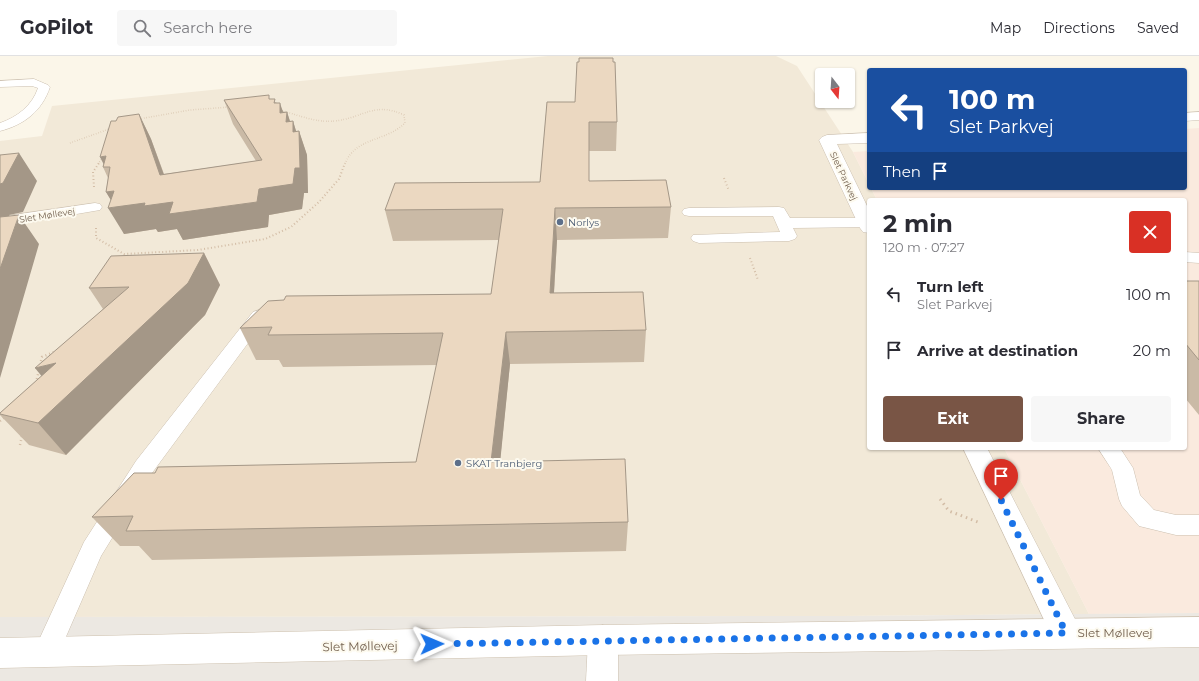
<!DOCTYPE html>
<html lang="en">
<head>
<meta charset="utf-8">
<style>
	:root { --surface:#fff; --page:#f7f7f7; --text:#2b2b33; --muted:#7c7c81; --line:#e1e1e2; --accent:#795545 }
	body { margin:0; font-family:Montserrat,sans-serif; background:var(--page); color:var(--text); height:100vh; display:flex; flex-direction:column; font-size:15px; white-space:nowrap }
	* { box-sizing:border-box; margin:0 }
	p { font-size:13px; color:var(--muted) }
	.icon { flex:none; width:22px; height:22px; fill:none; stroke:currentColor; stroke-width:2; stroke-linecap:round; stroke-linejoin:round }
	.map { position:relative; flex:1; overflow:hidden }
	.sheet { position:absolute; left:867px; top:142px; width:320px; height:252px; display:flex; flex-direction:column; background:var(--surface); border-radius:4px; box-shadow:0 1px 3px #0004 }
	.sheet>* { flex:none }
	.banner { position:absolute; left:867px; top:12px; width:320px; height:122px; border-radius:4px; box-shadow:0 1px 3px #0004; background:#1a4fa0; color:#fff; overflow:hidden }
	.needle { width:26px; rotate:163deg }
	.buttons { position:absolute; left:815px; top:12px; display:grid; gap:8px }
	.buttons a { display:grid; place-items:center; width:40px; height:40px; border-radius:4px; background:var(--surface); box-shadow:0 1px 3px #0004; font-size:20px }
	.pin { position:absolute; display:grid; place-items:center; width:34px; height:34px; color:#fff; margin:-41px -17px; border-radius:50% 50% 50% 0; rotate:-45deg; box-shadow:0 0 4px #0007 }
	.pin .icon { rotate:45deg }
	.me { position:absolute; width:44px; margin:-22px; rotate:89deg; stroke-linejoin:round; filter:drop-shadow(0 0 3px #0008) }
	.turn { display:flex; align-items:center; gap:14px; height:84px; padding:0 16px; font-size:18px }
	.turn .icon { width:52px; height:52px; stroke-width:2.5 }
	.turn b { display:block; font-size:28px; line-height:34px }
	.then { display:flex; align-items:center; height:38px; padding:0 16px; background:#0003; gap:8px; font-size:15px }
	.round { display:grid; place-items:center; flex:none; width:42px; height:42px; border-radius:4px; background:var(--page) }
	.overview { display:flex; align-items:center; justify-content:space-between; height:68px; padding:0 16px }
	h1 { font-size:24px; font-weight:700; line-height:30px }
	.button { display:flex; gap:8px; margin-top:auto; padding:8px 16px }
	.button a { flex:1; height:46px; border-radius:4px; background:var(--accent); color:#fff; font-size:16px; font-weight:700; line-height:46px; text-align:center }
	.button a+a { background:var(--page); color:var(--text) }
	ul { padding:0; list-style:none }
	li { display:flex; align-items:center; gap:12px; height:56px; padding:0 16px }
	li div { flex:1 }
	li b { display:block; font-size:15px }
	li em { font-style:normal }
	header { display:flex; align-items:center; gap:24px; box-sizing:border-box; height:56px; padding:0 20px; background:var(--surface); border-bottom:1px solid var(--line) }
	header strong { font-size:19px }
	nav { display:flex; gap:22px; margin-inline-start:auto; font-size:14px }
	.search { width:280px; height:36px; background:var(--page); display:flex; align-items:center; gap:10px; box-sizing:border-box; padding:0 14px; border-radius:4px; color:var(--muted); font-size:15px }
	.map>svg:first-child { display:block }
	.residential { fill:#f2e9d8 }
	.commercial { fill:#faeade }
	.industrial { fill:#ece8e2 }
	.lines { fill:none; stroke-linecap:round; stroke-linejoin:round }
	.lane-casing { stroke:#ccc0b0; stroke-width:1 }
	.street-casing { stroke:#ccc0b0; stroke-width:1 }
	.secondary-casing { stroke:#cec1ae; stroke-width:1 }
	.path-far3 { stroke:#d3bda6; stroke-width:1.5; stroke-dasharray:0.5 2; stroke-linecap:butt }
	.path-far2 { stroke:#d3bda6; stroke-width:2; stroke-dasharray:1 2.5; stroke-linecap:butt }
	.path-far1 { stroke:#d3bda6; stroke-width:2.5; stroke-dasharray:1 3; stroke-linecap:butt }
	.path { stroke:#d3bda6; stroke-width:3; stroke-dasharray:1.5 4; stroke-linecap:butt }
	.lane { fill:#fff; fill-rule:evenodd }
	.street { fill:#fff; fill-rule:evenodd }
	.secondary { fill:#fff; fill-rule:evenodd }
	.wall { fill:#cabaa6 }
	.shaded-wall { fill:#a49787 }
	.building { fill:#ebd8c1; stroke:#a49787 }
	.route { stroke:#1a73e8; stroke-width:7; stroke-dasharray:0 12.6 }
	.service-dot { fill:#5c6f8a; stroke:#fdfaef; stroke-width:1.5 }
	.labels { text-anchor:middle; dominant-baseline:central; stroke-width:4; stroke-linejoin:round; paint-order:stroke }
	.far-street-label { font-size:9px; fill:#73614f; stroke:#fdfaef }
	.service-label { font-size:10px; fill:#4e5e75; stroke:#fdfaef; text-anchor:start }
	.near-street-label { font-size:12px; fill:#73614f; stroke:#fdfaef }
</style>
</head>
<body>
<header>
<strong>GoPilot</strong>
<div class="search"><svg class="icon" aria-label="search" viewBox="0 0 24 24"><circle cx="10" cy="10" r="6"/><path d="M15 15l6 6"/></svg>Search here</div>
<nav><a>Map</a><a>Directions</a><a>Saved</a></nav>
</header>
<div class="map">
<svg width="1199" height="625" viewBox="0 0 1199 625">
	<rect width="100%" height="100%" fill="#fbf6e9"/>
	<polygon class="residential" points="548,0 776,0 797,10 853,96 869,128 869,132 871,132 877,144 869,144 869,392 1004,392 1089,558 841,560 0,561 0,85 42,80 52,50"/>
	<g class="commercial">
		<polygon points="1199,72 1199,557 1089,558 1004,392 1185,392 1185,144 877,144 871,132 1185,132 1185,73"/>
		<polygon points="869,95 869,128 853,96"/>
	</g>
	<polygon class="industrial" points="1199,557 1199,625 0,625 0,561 841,560"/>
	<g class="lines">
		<defs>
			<g id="lane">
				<path d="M34 23 48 29 50 31C42 55 24 69 0 75V67C17 61 32 50 38 32L32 30 0 31V25Z"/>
				<polygon points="95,147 100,148 102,151 100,154 0,171 0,161"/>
				<polygon points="779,151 784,152 790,162 867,162 869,163 869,171 793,172 797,180 795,183 789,185 699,187 693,185 691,182 693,179 780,176 773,160 689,160 684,159 682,156 684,153 689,152"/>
				<polygon points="1185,196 1199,197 1199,207 1185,206"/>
				<polygon points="259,254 265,256 268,260 265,264 152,417 101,500 55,606 46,610 37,606 33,597 84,486 136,405 253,256"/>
				<polygon points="1098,392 1120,392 1133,412 1140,439 1154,454 1176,459 1199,459 1199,479 1176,479 1139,470 1122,450 1119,443 1112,414"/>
			</g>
			<g id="street">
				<polygon points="1199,56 1199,64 1185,65 1185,57"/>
				<polygon points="869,77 869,87 837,88 869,154 869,177 863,176 860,172 819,84 822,81 827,79"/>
				<polygon points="963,392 987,392 1077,567 1081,577 1077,587 1066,592 1055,587"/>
				<polygon points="603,569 614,574 618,584 618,625 586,625 588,584 592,574"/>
			</g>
			<polygon id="secondary" points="1199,561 1199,591 603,599 0,612 0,582 603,569"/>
		</defs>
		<use href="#lane" class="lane-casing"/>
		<use href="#street" class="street-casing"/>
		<use href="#secondary" class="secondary-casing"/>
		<g class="path-far3">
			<path d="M280 54C298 59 316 67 335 65 363 62 374 45 404 59L405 67C386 86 355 81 345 108"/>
			<polyline points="139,63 190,54 230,51"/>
			<polyline points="70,87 112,72"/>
			<polyline points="98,108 103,101"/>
		</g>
		<g class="path-far2">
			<polyline points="724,122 729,135"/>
			<polyline points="94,131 93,116 99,107"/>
			<polyline points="96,172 96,182 124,198 198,194 265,183 291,171 319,146 339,123 345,107"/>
			<polyline points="750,202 758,224"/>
		</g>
		<g class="path-far1">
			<polyline points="40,309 42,301 54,296"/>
			<polyline points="36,327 39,314"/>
			<polyline points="0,365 6,360"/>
			<polyline points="20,389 22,380"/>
		</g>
		<polyline class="path" points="940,443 949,455 978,466"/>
		<use href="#lane" class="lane"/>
		<use href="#street" class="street"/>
		<use href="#secondary" class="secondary"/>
	</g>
	<g class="wall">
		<polygon points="270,43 277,47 284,56 287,56 290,65 293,65 296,75 299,75 307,99 308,137 304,137 302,153 269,159 268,171 183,184 177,173 158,176 156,173 124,178 111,144 106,136 108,122 103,111 116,65 139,58 151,83 164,118 256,105 233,68 224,44"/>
		<polygon points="547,46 617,66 616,95 589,95 589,125 671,151 668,182 557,184 554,237 646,274 644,306 510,308 500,405 628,466 626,495 152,504 139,490 120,490 92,461 155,417 416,406 437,309 283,311 279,304 256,304 240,272 491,238 499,184 393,185 385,154 540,126"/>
		<polygon points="204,197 220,229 205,259 66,399 29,389 0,359 0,357 42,320 103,253 89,232"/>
		<polygon points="1185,225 1199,225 1199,359 1185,342"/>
	</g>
	<g class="shaded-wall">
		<polygon points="280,47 286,65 287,56 293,75 293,65 299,85 299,75 307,99 308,137 304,137 302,153 269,159 268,171 183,184 177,173 158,176 156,173 124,178 108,152 115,151 106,136 114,135 145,147 259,133 280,57"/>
		<polygon points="139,58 151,83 173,144 160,119"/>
		<polygon points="19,97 37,125 23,156 9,159 16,168 19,159 39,188 0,322 0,128"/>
		<polygon points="106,100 110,111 105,111 100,101"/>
		<polygon points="555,152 557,184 552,269 550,237"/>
		<polygon points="204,197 220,229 205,259 66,399 38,367 61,344 35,312 56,307"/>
		<polygon points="506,276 510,308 497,437 491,406"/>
	</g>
	<g class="building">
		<polygon points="579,2 613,2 613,6 615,6 617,66 589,66 589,125 666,124 671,151 555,152 550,237 643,236 646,274 506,276 491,406 625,403 628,466 126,475 133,460 92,461 134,417 155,417 158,411 416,406 443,277 268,279 272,271 240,272 268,245 284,244 286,240 491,238 503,153 385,154 395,127 540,126 547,46 575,46 577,6 579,6"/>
		<polygon points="269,39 269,43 275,43 274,47 280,47 280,57 287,56 286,66 293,65 293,76 299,75 300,112 295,112 293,128 259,133 257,146 169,158 173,146 144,150 145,147 108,152 114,135 106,136 110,111 103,111 106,100 100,101 111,65 116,65 118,61 139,58 160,119 262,104 224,44"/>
		<polygon points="19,97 3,127 0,128 0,99"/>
		<polygon points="19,159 0,213 0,161"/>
		<polygon points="204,197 188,227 38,367 0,358 0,357 56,307 35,312 129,231 89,232 111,200"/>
		<polygon points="1185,225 1199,225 1199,304 1185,287"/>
	</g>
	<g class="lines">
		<polyline class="route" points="432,588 1066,577 1001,444"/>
	</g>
	<g class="service-dot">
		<circle cx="560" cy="166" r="4"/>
		<circle cx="458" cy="407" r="4"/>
	</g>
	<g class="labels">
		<g class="far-street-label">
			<text transform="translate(844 120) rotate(65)">Slet Parkvej</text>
			<text transform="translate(47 159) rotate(-9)">Slet Møllevej</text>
		</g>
		<g class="service-label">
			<text x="568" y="166">Norlys</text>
			<text x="466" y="407">SKAT Tranbjerg</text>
		</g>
		<g class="near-street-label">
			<text x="1115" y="576">Slet Møllevej</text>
			<text transform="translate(360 590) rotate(-1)">Slet Møllevej</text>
		</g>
	</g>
</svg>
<div class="buttons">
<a><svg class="needle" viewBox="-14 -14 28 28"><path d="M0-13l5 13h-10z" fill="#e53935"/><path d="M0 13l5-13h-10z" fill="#7c7c81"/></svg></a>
</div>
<div class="pin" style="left:1001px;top:444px;background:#d93025"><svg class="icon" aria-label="arrive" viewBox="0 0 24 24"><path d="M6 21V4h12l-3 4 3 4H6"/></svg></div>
<svg class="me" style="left:432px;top:588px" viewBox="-20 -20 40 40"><path d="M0-17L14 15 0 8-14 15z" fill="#1a73e8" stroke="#fff" stroke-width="4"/></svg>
<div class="banner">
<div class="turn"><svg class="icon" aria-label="left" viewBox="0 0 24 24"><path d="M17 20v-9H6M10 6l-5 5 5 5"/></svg><div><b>100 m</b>Slet Parkvej</div></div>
<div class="then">Then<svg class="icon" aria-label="arrive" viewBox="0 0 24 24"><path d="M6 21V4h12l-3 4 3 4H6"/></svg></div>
</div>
<section class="sheet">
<div class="overview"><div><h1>2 min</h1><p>120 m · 07:27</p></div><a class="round" style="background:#d93025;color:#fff"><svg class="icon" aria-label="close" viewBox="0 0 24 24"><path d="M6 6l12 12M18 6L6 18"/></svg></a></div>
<ul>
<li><svg class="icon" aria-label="left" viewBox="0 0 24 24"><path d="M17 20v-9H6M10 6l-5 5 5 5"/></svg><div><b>Turn left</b><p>Slet Parkvej</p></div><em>100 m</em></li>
<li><svg class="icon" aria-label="arrive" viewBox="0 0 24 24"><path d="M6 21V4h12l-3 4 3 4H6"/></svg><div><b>Arrive at destination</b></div><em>20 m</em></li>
</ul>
<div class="button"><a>Exit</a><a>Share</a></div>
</section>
</div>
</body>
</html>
